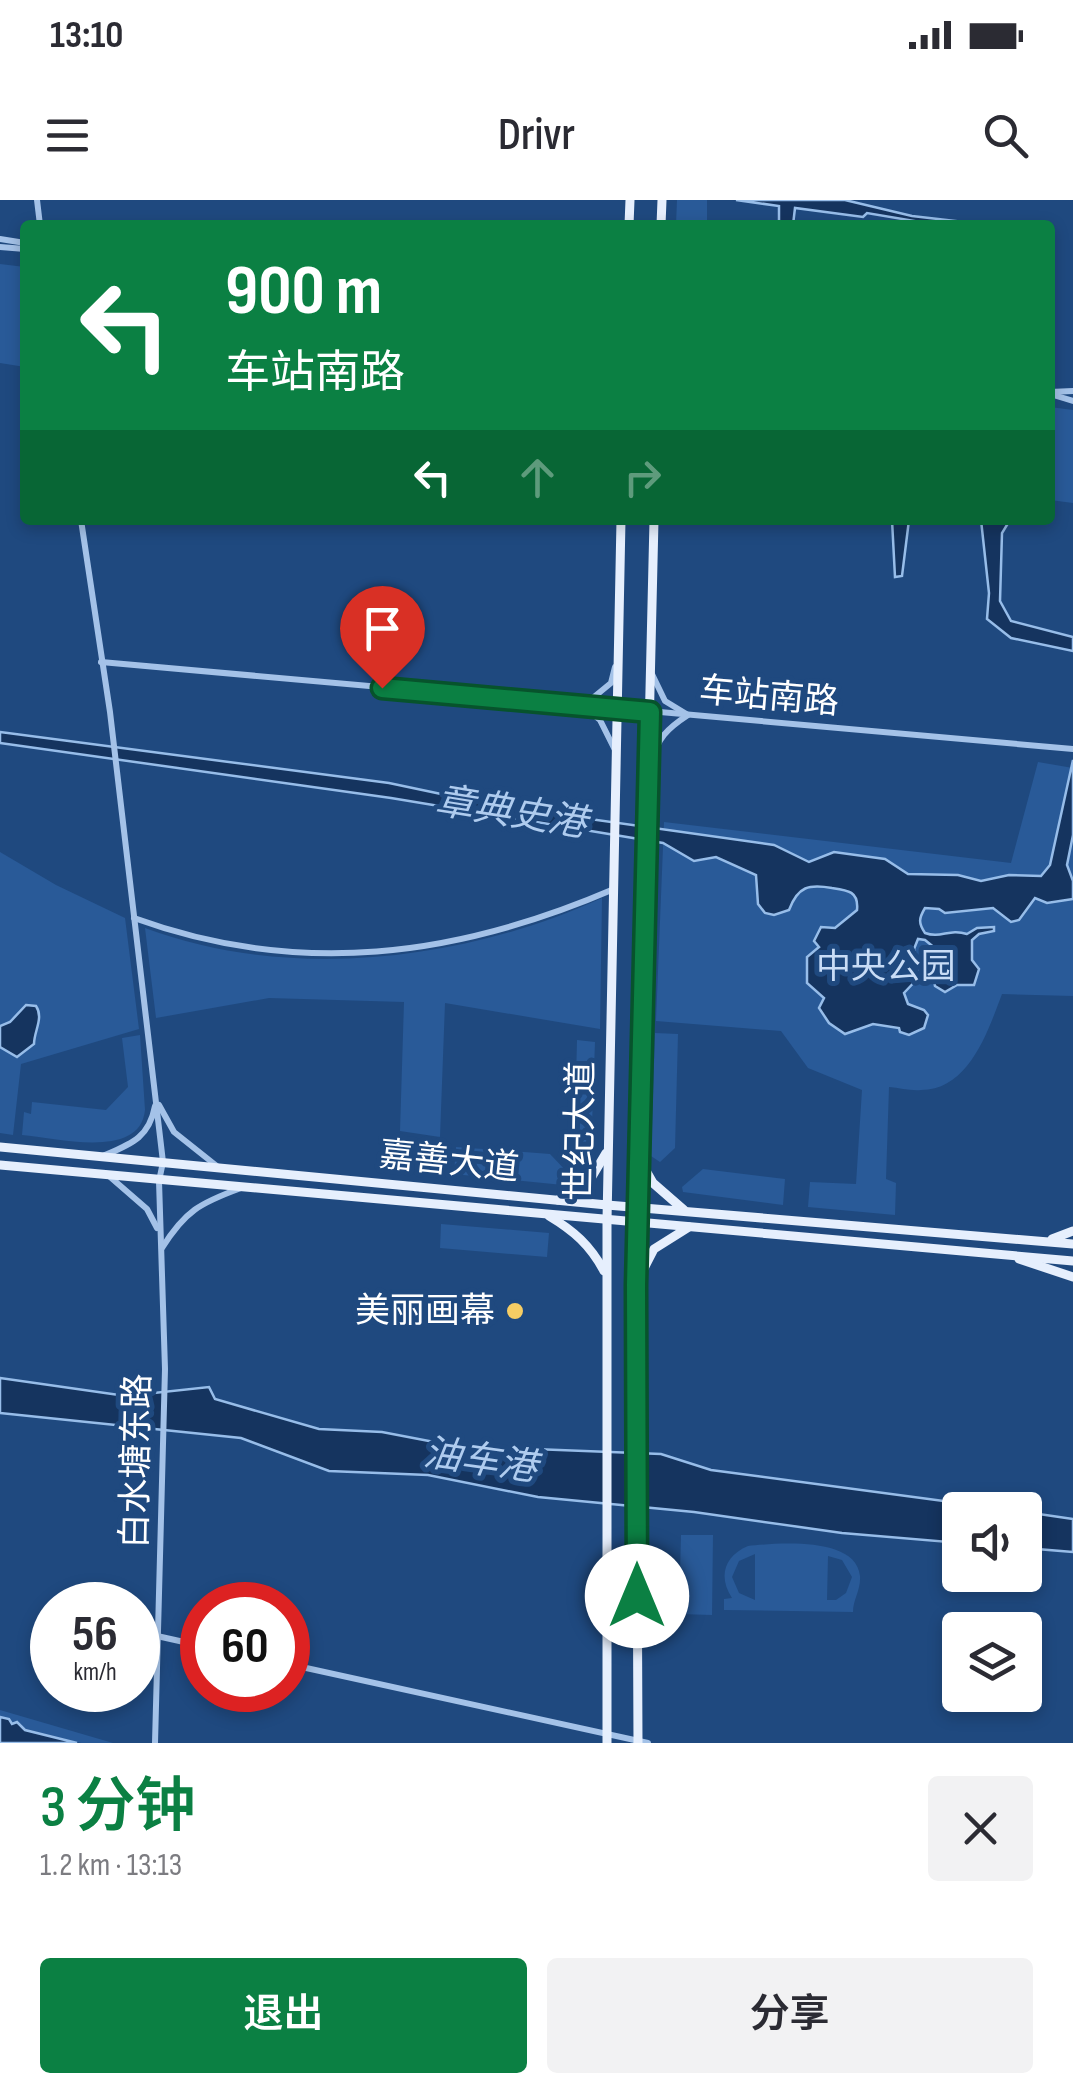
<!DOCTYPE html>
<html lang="zh">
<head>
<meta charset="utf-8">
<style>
	:root { --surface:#fff; --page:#f2f2f3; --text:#2b2b33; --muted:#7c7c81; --accent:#0b8043 }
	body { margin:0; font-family:"Sofia Sans Condensed","Noto Sans SC",sans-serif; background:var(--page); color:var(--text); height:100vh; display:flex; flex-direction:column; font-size:38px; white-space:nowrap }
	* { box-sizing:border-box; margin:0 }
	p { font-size:32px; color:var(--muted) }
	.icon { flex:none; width:55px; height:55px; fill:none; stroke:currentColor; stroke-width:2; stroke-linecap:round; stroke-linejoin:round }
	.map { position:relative; height:1543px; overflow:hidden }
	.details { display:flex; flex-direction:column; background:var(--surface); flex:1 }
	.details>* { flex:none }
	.banner { position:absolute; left:20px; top:20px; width:1035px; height:305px; border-radius:10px; box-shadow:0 5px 15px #0003; background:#0b8043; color:#fff; overflow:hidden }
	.buttons { position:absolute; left:942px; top:1292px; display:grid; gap:20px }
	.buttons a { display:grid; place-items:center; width:100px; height:100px; border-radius:10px; background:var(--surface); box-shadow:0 5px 15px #0003; font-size:50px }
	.speed { position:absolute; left:30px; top:1382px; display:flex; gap:20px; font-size:50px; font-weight:700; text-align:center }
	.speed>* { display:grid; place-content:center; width:130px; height:130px; border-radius:50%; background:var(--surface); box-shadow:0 5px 15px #0003; line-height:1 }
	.speed small { font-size:25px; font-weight:400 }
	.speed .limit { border:15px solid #d22; background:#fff; color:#111 }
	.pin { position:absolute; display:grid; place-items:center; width:85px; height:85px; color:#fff; margin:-102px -42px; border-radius:50% 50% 50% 0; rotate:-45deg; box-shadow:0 0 10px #0007 }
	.pin .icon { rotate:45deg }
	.me { position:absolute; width:110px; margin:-55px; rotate:0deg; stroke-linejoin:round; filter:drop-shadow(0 0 8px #0008) }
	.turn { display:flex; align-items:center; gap:35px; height:210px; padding:0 40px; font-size:45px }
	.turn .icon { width:130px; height:130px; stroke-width:2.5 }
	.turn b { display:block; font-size:70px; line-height:85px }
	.lanes { display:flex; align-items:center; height:95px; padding:0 40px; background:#0003; justify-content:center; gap:50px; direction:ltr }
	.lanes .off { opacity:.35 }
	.round { display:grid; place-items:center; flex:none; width:105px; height:105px; border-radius:10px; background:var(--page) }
	.head { display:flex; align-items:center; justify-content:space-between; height:170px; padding:0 40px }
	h1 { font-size:60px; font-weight:600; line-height:75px; color:var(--accent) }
	.cta { display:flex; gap:20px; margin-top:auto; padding:20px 40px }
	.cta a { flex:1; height:115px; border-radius:10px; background:var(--accent); color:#fff; font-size:40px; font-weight:600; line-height:115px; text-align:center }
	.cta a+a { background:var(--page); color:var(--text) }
	.status { display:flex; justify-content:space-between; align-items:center; height:70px; padding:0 50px; background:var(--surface); direction:ltr }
	.status svg { height:28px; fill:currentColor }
	header { display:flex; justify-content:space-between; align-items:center; height:130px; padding:0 40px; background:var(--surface); font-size:45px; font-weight:600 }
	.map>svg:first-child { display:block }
	.green { fill:#295a98; fill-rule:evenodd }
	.water { fill:#15345f; stroke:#97bde9; stroke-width:2.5 }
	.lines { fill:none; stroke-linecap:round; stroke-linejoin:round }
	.minor { stroke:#a4c2e8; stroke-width:6 }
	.major { stroke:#e6effd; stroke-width:9 }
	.route-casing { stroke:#07532c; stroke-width:25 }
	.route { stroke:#0b8043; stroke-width:18 }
	.poi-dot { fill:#f6cd64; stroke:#1f497f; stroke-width:4 }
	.labels { text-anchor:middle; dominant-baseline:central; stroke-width:10; stroke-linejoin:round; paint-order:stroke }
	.street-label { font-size:35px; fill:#fff; stroke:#1f497f }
	.park-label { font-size:35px; fill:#c8dcf6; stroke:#1f497f }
	.poi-label { font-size:35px; fill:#fff; stroke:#1f497f; text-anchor:end }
	.water-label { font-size:38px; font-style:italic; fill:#afccef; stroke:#1f497f }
</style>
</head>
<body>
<div class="status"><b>13:10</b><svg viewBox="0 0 49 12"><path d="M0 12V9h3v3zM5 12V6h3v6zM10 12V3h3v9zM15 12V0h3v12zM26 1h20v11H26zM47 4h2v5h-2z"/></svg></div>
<header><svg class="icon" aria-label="menu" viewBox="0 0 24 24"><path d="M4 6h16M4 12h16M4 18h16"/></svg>Drivr<svg class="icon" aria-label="search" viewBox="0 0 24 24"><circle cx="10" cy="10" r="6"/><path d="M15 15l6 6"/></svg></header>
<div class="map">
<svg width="1073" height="1543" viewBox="0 0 1073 1543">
	<rect width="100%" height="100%" fill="#1f497f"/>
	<g class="green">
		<polygon points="677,0 707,0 707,25 676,25"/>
		<polygon points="0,64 25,67 25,167 0,163"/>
		<polygon points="1050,207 1073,210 1073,303 1050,300"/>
		<path d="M1038 562 1073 568V796L1002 794C988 831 969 890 921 890 911 891 900 888 889 887L886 979 896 983 895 1015 808 1007 810 982 856 984 862 890 808 868 781 831 656 821 664 622 1011 663Z"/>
		<polygon points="0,652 56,685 125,718 139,829 21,864 13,935 0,933"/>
		<path d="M602 698 600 829 445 803 440 937 400 931 404 802 269 798 156 818 145 728C290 782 464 761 602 698Z"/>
		<polygon points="655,833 678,834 675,948 660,962 651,956"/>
		<path d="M140 835 145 910C140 960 58 938 22 935L24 912 31 914 32 902 106 910 128 887 122 838Z"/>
		<polygon points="577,840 595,842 591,951 569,928 570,921 575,920"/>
		<polygon points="456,947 550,954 569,974 563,985 454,974"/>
		<polygon points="703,969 785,979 783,1005 683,992 682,987"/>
		<polygon points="441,1024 549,1033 547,1057 440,1048"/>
		<polygon points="681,1335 713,1335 712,1415 679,1414"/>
		<path d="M748 1346C777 1343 856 1336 860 1376 861 1390 853 1399 853 1412L724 1410V1399L732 1398C718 1377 724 1356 748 1346ZM755 1354V1400L739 1393 732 1377 739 1361ZM828 1356 842 1360 852 1377 846 1393 836 1400H827Z"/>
		<polygon points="0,1510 113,1543 81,1543 26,1529 0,1516"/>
	</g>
	<g class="water">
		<polygon points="736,0 845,0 912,16 990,25 938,25 867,13 863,17 795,8 793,25 779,25 779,6"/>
		<polygon points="892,320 909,320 902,376 895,377"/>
		<polygon points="981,320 1010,320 1002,333 1000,401 1011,421 1073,437 1073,451 1011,438 987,419 989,393"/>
		<path d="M0 532 389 583 498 606 774 645 809 662 834 652 885 659 908 674 958 675 981 681 1009 675 1041 676 1050 665 1073 560V635L1067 665 1073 681V699L1047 703 1035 698 1019 720 1011 722 993 708 945 713 939 709 925 708C919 718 918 723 925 733 941 739 949 728 967 734L977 728 994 727V731L979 734 972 740V760L979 769 974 785H957L945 792 935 786 934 781 939 767 932 768 924 758 936 749 925 740 918 739 914 749 921 775 904 793 908 804 924 810 928 815 924 828 909 835 900 832 899 828 873 824 845 834 829 823 819 808 824 798 807 783V757L819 747 814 741 821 727 835 728 857 710C859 691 847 690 832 688 809 684 798 686 789 710L774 715 765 713 758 704 756 675 716 657 694 661 663 643 391 598 0 543Z"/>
		<path d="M26 805 36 806C44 818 34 831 34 844L17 857 0 847V826L10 822Z"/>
		<polygon points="0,1178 126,1196 209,1187 215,1199 319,1229 382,1232 455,1246 661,1254 711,1270 1011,1310 960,1310 960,1343 842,1333 694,1312 538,1297 428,1275 329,1271 241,1238 0,1213"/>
		<polygon points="1025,1312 1073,1319 1073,1352 1025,1348"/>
		<polygon points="0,1517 9,1519 12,1524 17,1522 25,1530 77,1543 0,1543"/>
	</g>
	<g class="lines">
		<g class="minor">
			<polyline points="37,0 40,25"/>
			<polyline points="0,39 25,43"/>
			<polyline points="0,47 25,49"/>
			<polyline points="1050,192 1073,191"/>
			<polyline points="1050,194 1073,201"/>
			<polyline points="81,320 110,512 163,962 159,981 165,1169 155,1543"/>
			<polyline points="101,462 1073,549"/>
			<polyline points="615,467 611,483 583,506 600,520 615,550"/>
			<path d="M651 472 665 501 688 515C668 528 656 539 652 563"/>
			<path d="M134 718C299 778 456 757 614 689"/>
			<polyline points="159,905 174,932 218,967"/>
			<path d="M103 956C131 944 149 938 155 906"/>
			<polyline points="109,976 147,1009 157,1028"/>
			<path d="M162 1048C185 1011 200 1003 241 988"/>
			<polyline points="157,1436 202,1446"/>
			<polyline points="288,1464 648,1543"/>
		</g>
		<g class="major">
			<polyline points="629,25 630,0"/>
			<polyline points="661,25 662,0"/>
			<polyline points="0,947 607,1005 1073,1044"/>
			<polyline points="641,962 653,983 684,1010"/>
			<polyline points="0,965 1073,1061"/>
			<polyline points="558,1000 590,980 606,953"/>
			<path d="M549 1016C574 1031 590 1045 604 1071"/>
			<polyline points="1052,1039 1073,1031"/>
			<polyline points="1019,1059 1073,1077"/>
			<polyline points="639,1078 654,1049 689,1027"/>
			<polyline points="607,1543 607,1020 621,320"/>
			<polyline points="638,1543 636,1085 654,320"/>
		</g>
	</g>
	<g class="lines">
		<defs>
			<polyline id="route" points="382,488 650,512 636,1085 637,1396"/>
		</defs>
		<use href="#route" class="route-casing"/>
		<use href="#route" class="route"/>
	</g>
	<circle class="poi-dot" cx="515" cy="1111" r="10"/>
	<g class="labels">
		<g class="street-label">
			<text transform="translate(769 497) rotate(5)">车站南路</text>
			<text transform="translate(581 931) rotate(-89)">世纪大道</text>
			<text transform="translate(449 962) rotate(6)">嘉善大道</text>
			<text transform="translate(137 1261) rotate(-89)">白水塘东路</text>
		</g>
		<g class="park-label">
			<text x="886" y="767">中央公园</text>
		</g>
		<g class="poi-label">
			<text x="495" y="1111">美丽画幕</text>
		</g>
		<g class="water-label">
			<text transform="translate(511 613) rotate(9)">章典史港</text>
			<text transform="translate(480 1261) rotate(8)">油车港</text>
		</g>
	</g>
</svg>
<div class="buttons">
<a><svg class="icon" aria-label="sound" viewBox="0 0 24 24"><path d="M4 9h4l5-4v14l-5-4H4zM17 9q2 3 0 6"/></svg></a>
<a><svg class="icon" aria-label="layers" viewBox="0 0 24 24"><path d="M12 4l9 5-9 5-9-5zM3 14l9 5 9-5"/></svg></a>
</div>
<div class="speed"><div>56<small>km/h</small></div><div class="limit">60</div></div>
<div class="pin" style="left:382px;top:488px;background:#d93025"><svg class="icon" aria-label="arrive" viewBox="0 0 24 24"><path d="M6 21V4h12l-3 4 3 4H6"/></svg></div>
<svg class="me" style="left:637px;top:1396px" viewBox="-20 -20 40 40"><circle r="19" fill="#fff"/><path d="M0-13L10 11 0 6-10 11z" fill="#0b8043"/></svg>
<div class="banner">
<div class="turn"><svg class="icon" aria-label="left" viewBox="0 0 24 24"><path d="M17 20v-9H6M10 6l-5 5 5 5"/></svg><div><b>900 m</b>车站南路</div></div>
<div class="lanes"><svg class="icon" aria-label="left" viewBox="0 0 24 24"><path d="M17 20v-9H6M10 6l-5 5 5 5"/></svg><svg class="icon off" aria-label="ahead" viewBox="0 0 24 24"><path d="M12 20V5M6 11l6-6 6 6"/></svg><svg class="icon off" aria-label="right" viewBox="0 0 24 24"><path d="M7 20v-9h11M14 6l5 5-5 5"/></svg></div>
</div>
</div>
<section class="details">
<div class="head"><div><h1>3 分钟</h1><p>1.2 km · 13:13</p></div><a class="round"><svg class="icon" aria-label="close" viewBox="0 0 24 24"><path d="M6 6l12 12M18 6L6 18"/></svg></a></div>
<div class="cta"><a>退出</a><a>分享</a></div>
</section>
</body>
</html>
